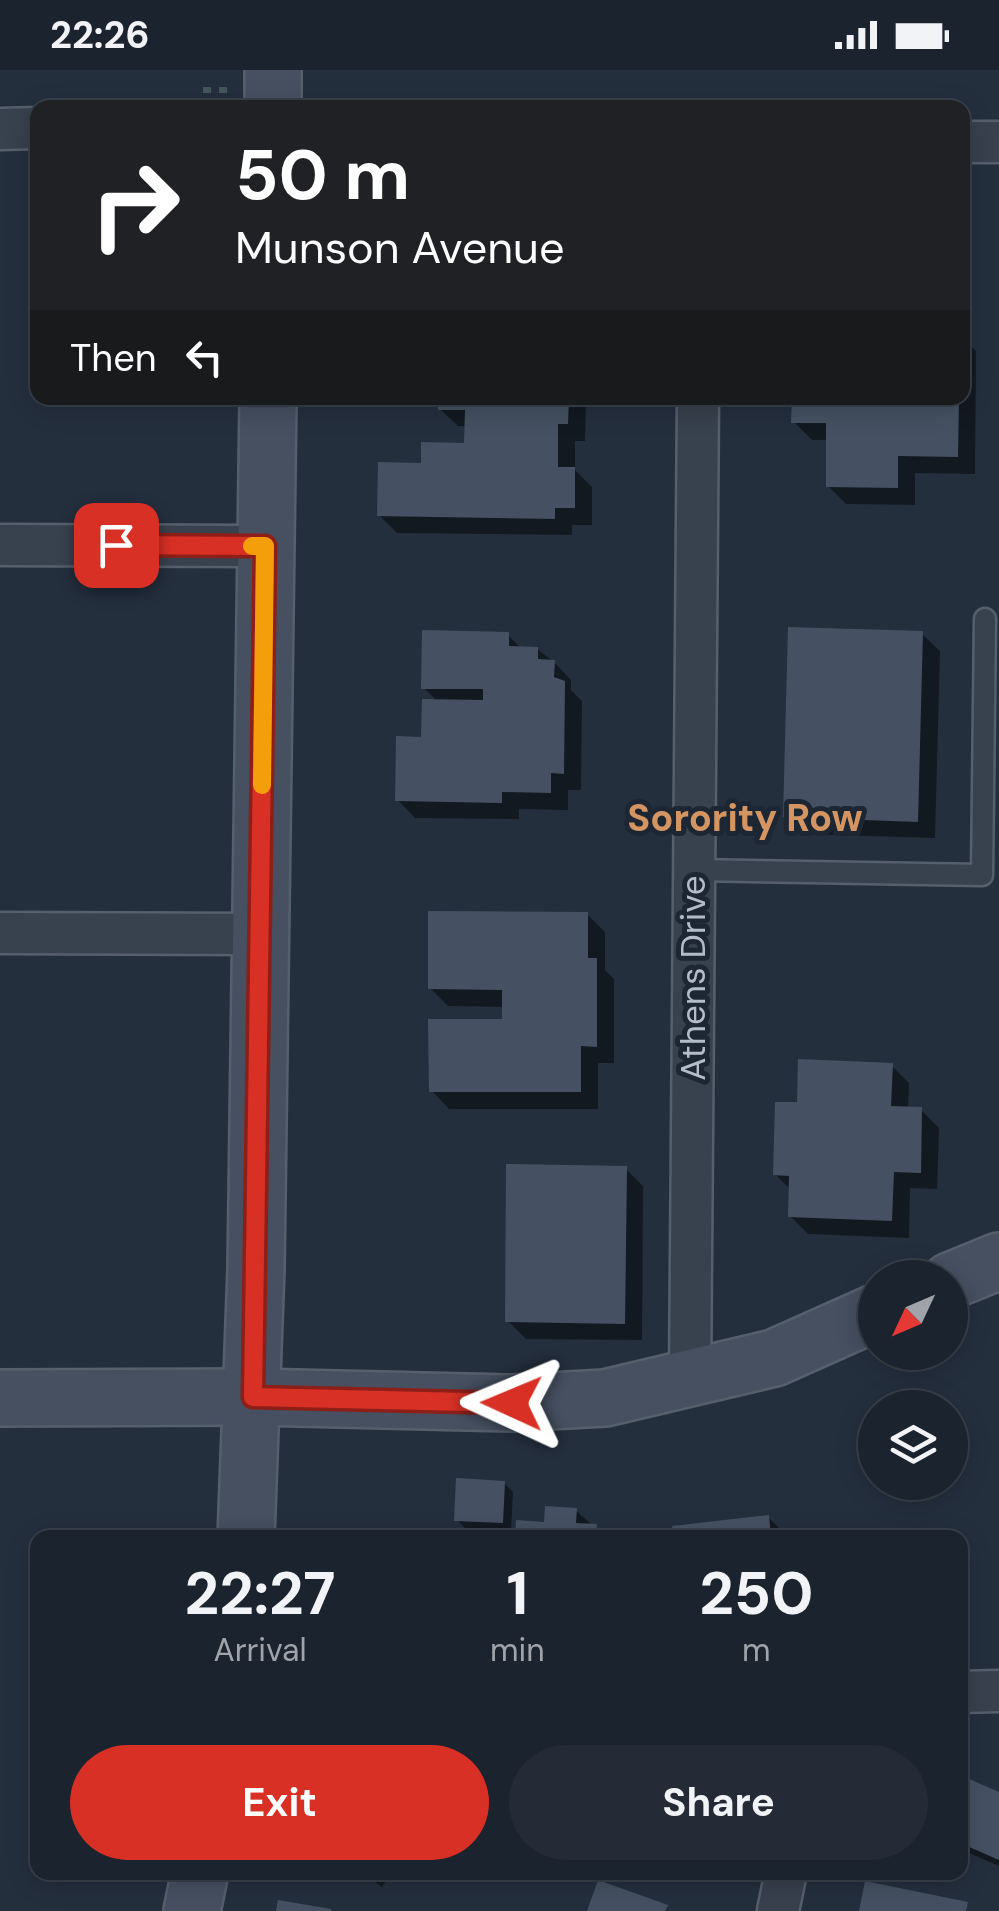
<!DOCTYPE html>
<html lang="en">
<head>
<meta charset="utf-8">
<style>
	:root { --surface:#1b232e; --page:#242b36; --text:#f1f3f6; --muted:#a0a4aa; --line:#39404a; --accent:#d93025 }
	body { margin:0; font-family:"DM Sans",sans-serif; background:var(--page); color:var(--text); height:100vh; display:flex; flex-direction:column; font-size:38px; white-space:nowrap }
	* { box-sizing:border-box; margin:0 }
	p { font-size:32px; color:var(--muted) }
	.icon { flex:none; width:55px; height:55px; fill:none; stroke:currentColor; stroke-width:2; stroke-linecap:round; stroke-linejoin:round }
	.map { position:relative; flex:1; overflow:hidden }
	.panel { position:absolute; left:30px; top:1460px; width:938px; height:350px; display:flex; flex-direction:column; background:var(--surface); border-radius:20px; box-shadow:0 5px 25px #0003,0 0 0 2px var(--line) }
	.panel>* { flex:none }
	.guide { position:absolute; left:30px; top:30px; width:940px; height:305px; border-radius:20px; box-shadow:0 5px 25px #0003,0 0 0 2px var(--line); background:#202124; color:#fff; overflow:hidden }
	.needle { width:65px; rotate:226deg }
	.controls { position:absolute; left:858px; top:1190px; display:grid; gap:20px }
	.controls a { display:grid; place-items:center; width:110px; height:110px; border-radius:50%; background:var(--surface); box-shadow:0 5px 25px #0003,0 0 0 2px var(--line); font-size:50px }
	.pin { position:absolute; display:grid; place-items:center; width:85px; height:85px; color:#fff; margin:-42px; border-radius:20px; box-shadow:0 5px 15px #0006 }
	.me { position:absolute; width:110px; margin:-55px; rotate:271deg; stroke-linejoin:round; filter:drop-shadow(0 0 8px #0008) }
	.turn { display:flex; align-items:center; gap:35px; height:210px; padding:0 40px; font-size:45px }
	.turn .icon { width:130px; height:130px; stroke-width:2.5 }
	.turn b { display:block; font-size:70px; line-height:85px }
	.then { display:flex; align-items:center; height:95px; padding:0 40px; background:#0003; gap:20px; font-size:38px }
	.eta { display:flex; justify-content:space-evenly; align-items:center; height:170px; text-align:center }
	.eta b { font-size:60px; font-weight:700; line-height:70px }
	.primary-button { display:flex; gap:20px; margin-top:auto; padding:20px 40px }
	.primary-button a { flex:1; height:115px; border-radius:60px; background:var(--accent); color:#fff; font-size:40px; font-weight:700; line-height:115px; text-align:center }
	.primary-button a+a { background:var(--page); color:var(--text) }
	.status { display:flex; justify-content:space-between; align-items:center; height:70px; padding:0 50px; background:var(--surface); direction:ltr }
	.status svg { height:28px; fill:currentColor }
	.map>svg:first-child { display:block }
	.shadow { fill:#0007 }
	.building { fill:#455162 }
	.lines { fill:none; stroke-linecap:round; stroke-linejoin:round }
	.lane-casing { stroke:#565f6c; stroke-width:25 }
	.street-casing { stroke:#565f6c; stroke-width:45 }
	.secondary-casing { stroke:#565f6c; stroke-width:60 }
	.path { stroke:#44595c; stroke-width:6; stroke-dasharray:8 8; stroke-linecap:butt }
	.lane { stroke:#38414e; stroke-width:20 }
	.street { stroke:#38414e; stroke-width:40 }
	.secondary { stroke:#465061; stroke-width:55 }
	.route-casing { stroke:#8d1f18; stroke-width:25 }
	.route { stroke:#d93025; stroke-width:18 }
	.slow { stroke:#f59e0b; stroke-width:18 }
	.labels { text-anchor:middle; dominant-baseline:central; stroke-width:10; stroke-linejoin:round; paint-order:stroke }
	.street-label { font-size:35px; fill:#b4bcc9; stroke:#1d2633 }
	.neighbourhood-label { font-size:38px; font-weight:bold; fill:#d59563; stroke:#1d2633 }
</style>
</head>
<body>
<div class="status"><b>22:26</b><svg viewBox="0 0 49 12"><path d="M0 12V9h3v3zM5 12V6h3v6zM10 12V3h3v9zM15 12V0h3v12zM26 1h20v11H26zM47 4h2v5h-2z"/></svg></div>
<div class="map">
<svg width="999" height="1841" viewBox="0 0 999 1841">
	<rect width="100%" height="100%" fill="#242f3e"/>
	<g class="shadow">
		<polygon points="962,267 976,281 975,404 915,403 915,435 846,434 828,416 829,370 812,370 794,352 794,328 962,328"/>
		<polygon points="440,328 586,328 585,371 575,371 575,400 592,417 592,455 572,455 572,465 397,463 379,445 423,395 467,375 467,356 458,356 440,339"/>
		<polygon points="922,564 940,581 935,768 803,764 785,746"/>
		<polygon points="508,565 522,579 537,579 554,592 571,610 571,620 582,631 581,720 568,720 568,740 519,739 519,749 415,748 398,730 438,632 424,618"/>
		<polygon points="587,844 605,862 605,900 614,909 614,993 598,993 598,1039 449,1039 432,1021 505,952 504,937 448,936 430,918"/>
		<polygon points="891,995 909,1013 908,1039 921,1040 939,1058 937,1119 910,1118 909,1168 808,1164 790,1146 791,1120 775,1104 799,1035"/>
		<polygon points="625,1098 643,1116 642,1270 526,1269 508,1251"/>
		<polygon points="504,1413 513,1422 511,1461 466,1459 457,1450"/>
		<polygon points="575,1440 607,1468 517,1468"/>
		<polygon points="768,1447 782,1461 782,1468 676,1468"/>
		<polygon points="422,1464 426,1468 394,1468"/>
		<polygon points="960,1708 999,1725 999,1796 960,1779"/>
		<polygon points="361,1802 392,1802 382,1817"/>
		<polygon points="685,1802 715,1802 712,1811"/>
	</g>
	<g class="building">
		<polygon points="438,328 569,328 568,354 558,354 558,397 575,397 575,438 555,438 555,449 377,446 378,392 421,393 421,372 464,373 465,340 438,340"/>
		<polygon points="792,328 959,328 958,387 898,386 898,418 826,417 826,353 791,353"/>
		<polygon points="788,557 923,561 918,752 783,747"/>
		<polygon points="422,560 509,562 509,576 538,577 538,589 555,590 554,607 565,611 564,704 551,703 551,723 502,722 502,733 395,731 396,666 421,667 422,629 483,630 483,619 421,619"/>
		<polygon points="428,841 588,842 588,888 597,888 597,977 581,976 581,1022 429,1022 428,949 502,949 502,920 428,919"/>
		<polygon points="798,989 893,993 891,1036 922,1037 921,1103 894,1102 892,1151 788,1147 789,1106 773,1105 775,1032 797,1032"/>
		<polygon points="506,1094 627,1096 625,1254 505,1252"/>
		<polygon points="456,1408 505,1411 503,1453 454,1451"/>
		<polygon points="545,1436 577,1438 576,1453 597,1454 596,1468 515,1468 516,1450 544,1452"/>
		<polygon points="769,1445 771,1468 674,1468 672,1456"/>
		<polygon points="960,1705 999,1722 999,1790 960,1773"/>
		<polygon points="598,1810 668,1835 665,1841 587,1841"/>
		<polygon points="865,1811 968,1832 966,1841 859,1841"/>
		<polygon points="278,1830 331,1839 331,1841 276,1841"/>
	</g>
	<g class="lines">
		<defs>
			<polyline id="lane" points="694,800 982,805 985,549"/>
			<g id="street">
				<polyline points="0,59 38,58"/>
				<polyline points="962,72 999,72"/>
				<polyline points="0,475 265,476"/>
				<polyline points="0,863 261,864"/>
				<polyline points="690,1309 698,328"/>
				<polyline points="960,1622 999,1621"/>
				<polyline points="778,1841 786,1802"/>
			</g>
			<g id="secondary">
				<polyline points="273,38 273,0"/>
				<polyline points="950,1211 999,1191"/>
				<polyline points="0,1328 253,1327 512,1333 605,1328 774,1288 875,1243"/>
				<polyline points="246,1468 256,1199 268,328"/>
				<polyline points="192,1841 200,1802"/>
			</g>
		</defs>
		<use href="#lane" class="lane-casing"/>
		<use href="#street" class="street-casing"/>
		<use href="#secondary" class="secondary-casing"/>
		<polyline class="path" points="203,20 232,20"/>
		<use href="#lane" class="lane"/>
		<use href="#street" class="street"/>
		<use href="#secondary" class="secondary"/>
	</g>
	<g class="lines">
		<defs>
			<polyline id="route" points="116,475 265,476 253,1327 512,1333"/>
		</defs>
		<use href="#route" class="route-casing"/>
		<use href="#route" class="route"/>
		<polyline class="slow" points="252,476 265,476 262,715"/>
	</g>
	<g class="labels">
		<g class="street-label">
			<text transform="translate(693 908) rotate(-90)">Athens Drive</text>
		</g>
		<g class="neighbourhood-label">
			<text x="745" y="748">Sorority Row</text>
		</g>
	</g>
</svg>
<div class="controls">
<a><svg class="needle" viewBox="-14 -14 28 28"><path d="M0-13l5 13h-10z" fill="#e53935"/><path d="M0 13l5-13h-10z" fill="#a0a4aa"/></svg></a>
<a><svg class="icon" aria-label="layers" viewBox="0 0 24 24"><path d="M12 4l9 5-9 5-9-5zM3 14l9 5 9-5"/></svg></a>
</div>
<div class="pin" style="left:116px;top:475px;background:#d93025"><svg class="icon" aria-label="arrive" viewBox="0 0 24 24"><path d="M6 21V4h12l-3 4 3 4H6"/></svg></div>
<svg class="me" style="left:512px;top:1333px" viewBox="-20 -20 40 40"><path d="M0-17L14 15 0 8-14 15z" fill="#d93025" stroke="#fff" stroke-width="4"/></svg>
<div class="guide">
<div class="turn"><svg class="icon" aria-label="right" viewBox="0 0 24 24"><path d="M7 20v-9h11M14 6l5 5-5 5"/></svg><div><b>50 m</b>Munson Avenue</div></div>
<div class="then">Then<svg class="icon" aria-label="left" viewBox="0 0 24 24"><path d="M17 20v-9H6M10 6l-5 5 5 5"/></svg></div>
</div>
<section class="panel">
<div class="eta">
<div><b>22:27</b><p>Arrival</p></div>
<div><b>1</b><p>min</p></div>
<div><b>250</b><p>m</p></div>
</div>
<div class="primary-button"><a>Exit</a><a>Share</a></div>
</section>
</div>
</body>
</html>
